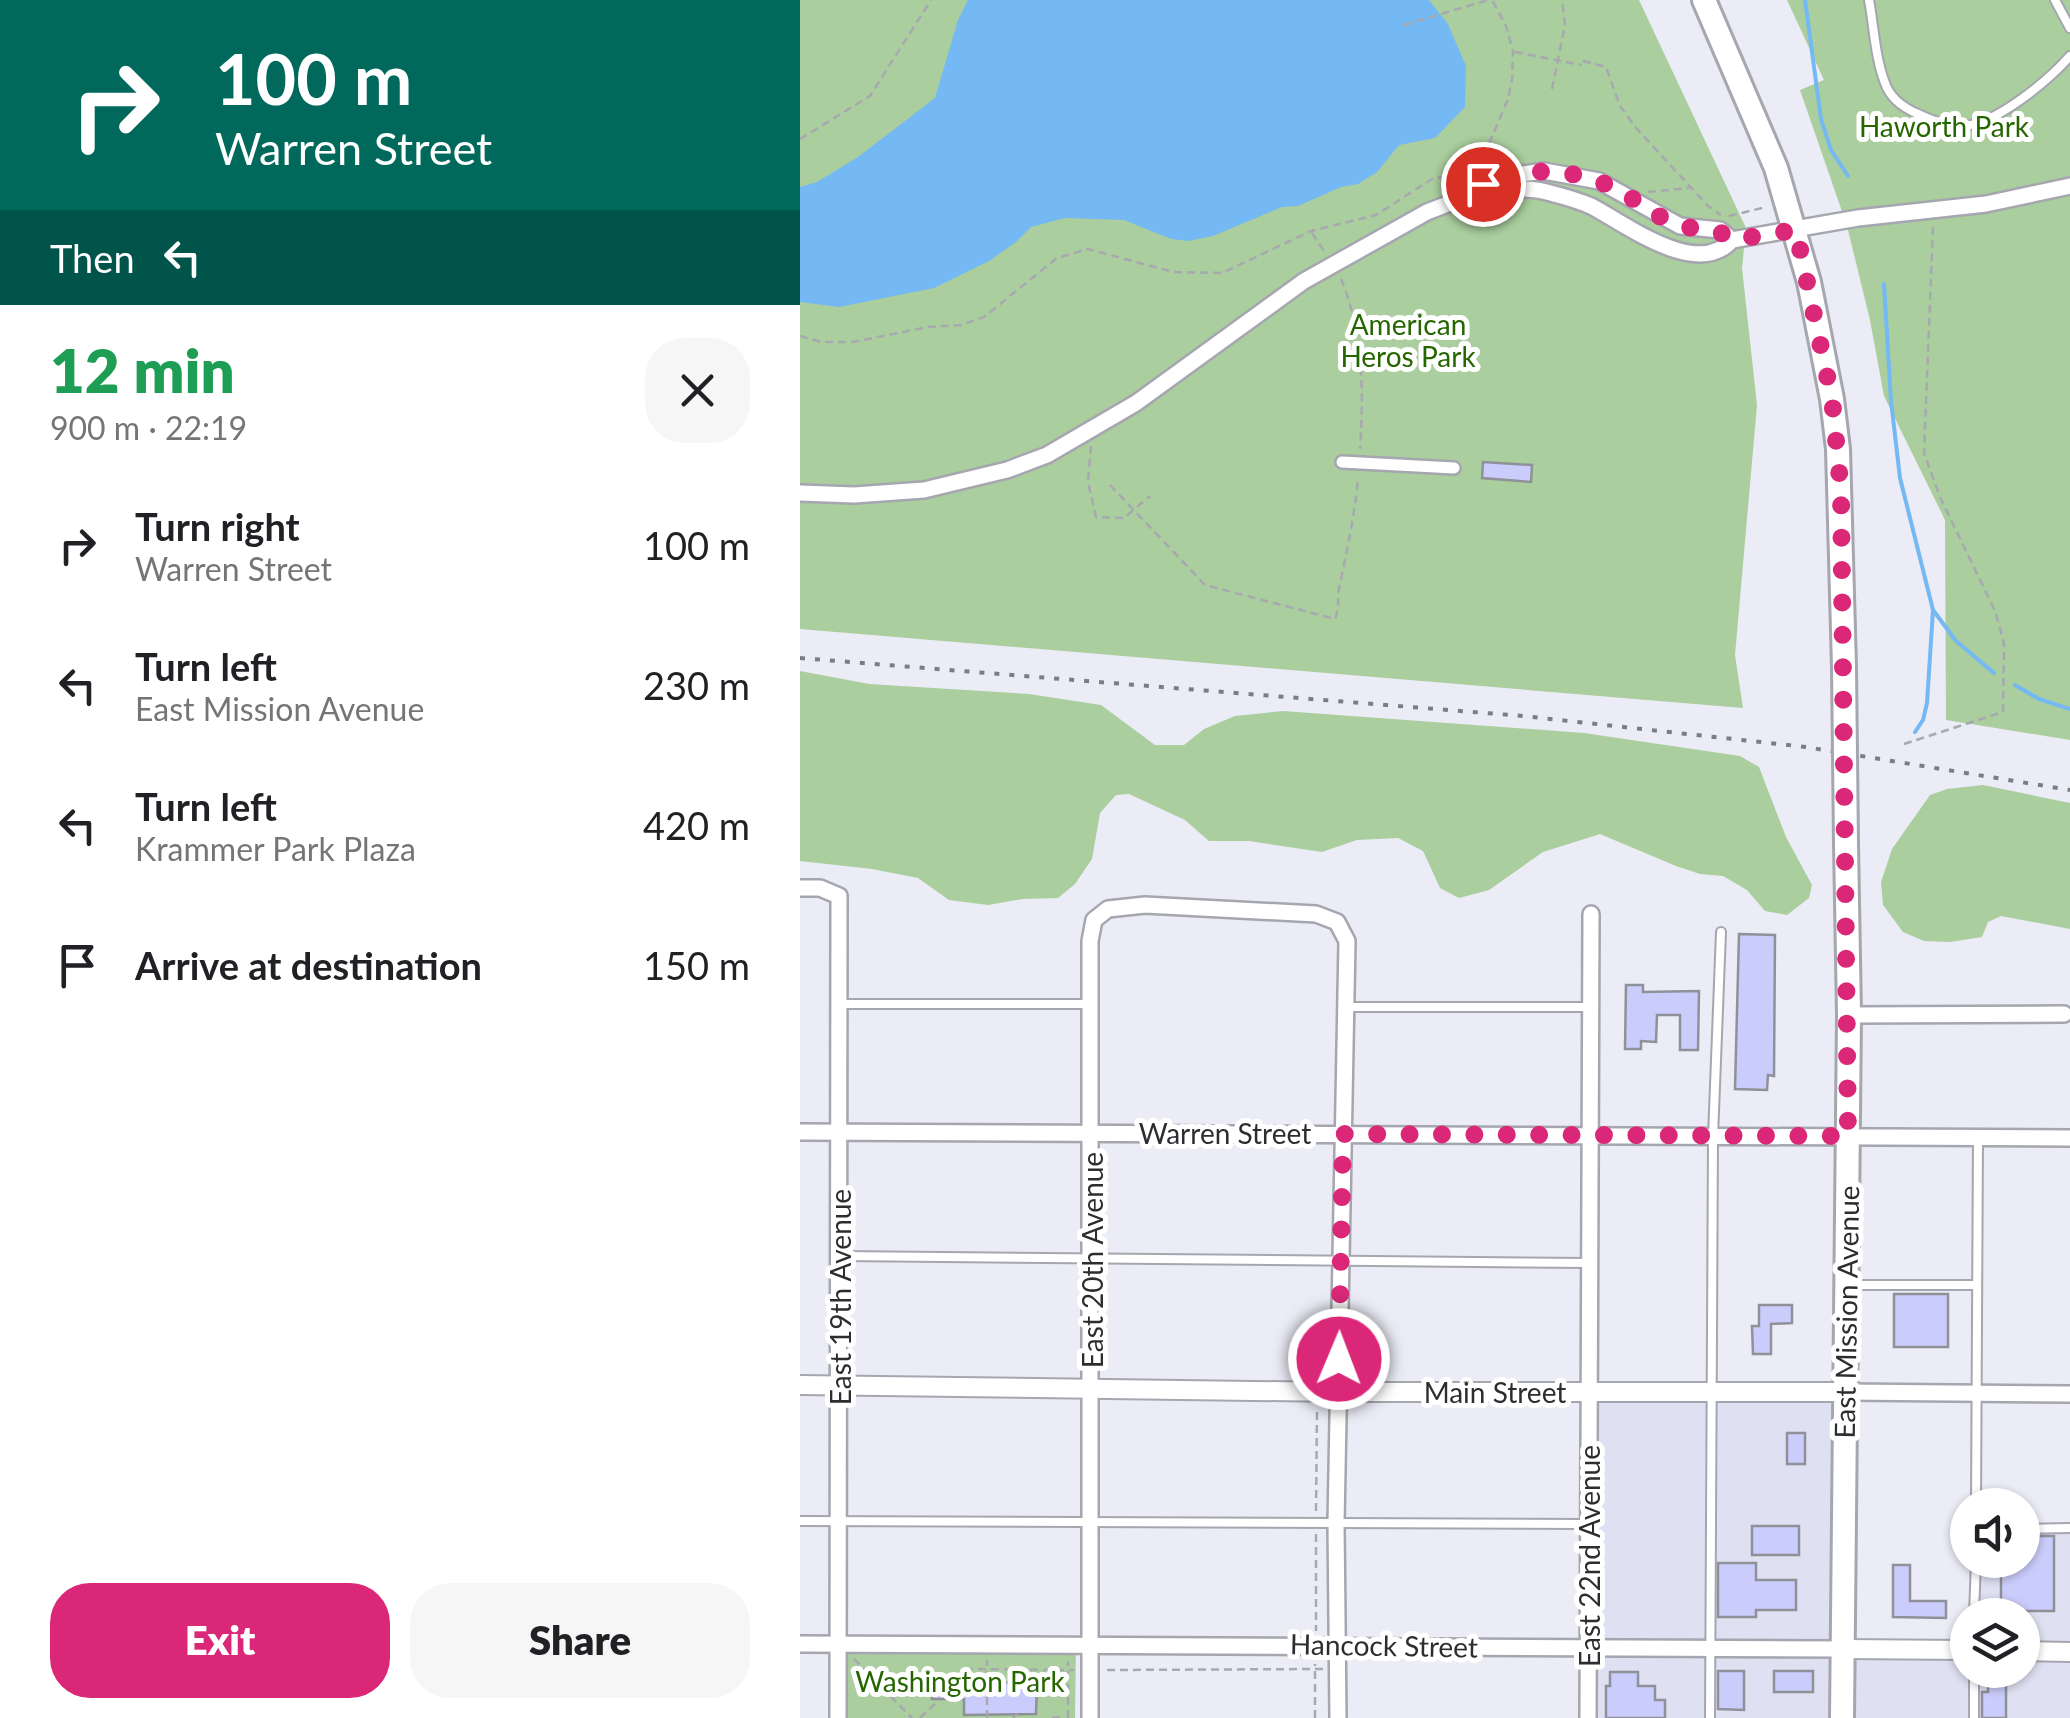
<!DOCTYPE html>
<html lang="en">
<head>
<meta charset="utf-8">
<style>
	:root { --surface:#fff; --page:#f6f6f6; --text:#202124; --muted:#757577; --accent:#db2777 }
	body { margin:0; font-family:Lato,sans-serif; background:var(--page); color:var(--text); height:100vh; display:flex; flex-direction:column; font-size:38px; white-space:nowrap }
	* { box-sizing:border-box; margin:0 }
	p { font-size:32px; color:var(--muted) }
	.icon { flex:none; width:55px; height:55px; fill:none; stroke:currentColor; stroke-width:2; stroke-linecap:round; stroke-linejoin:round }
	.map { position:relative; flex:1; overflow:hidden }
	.sheet { display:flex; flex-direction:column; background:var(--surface); width:800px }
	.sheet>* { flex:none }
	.hud { background:#00695c; color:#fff; overflow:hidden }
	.controls { position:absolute; left:1150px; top:1488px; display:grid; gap:20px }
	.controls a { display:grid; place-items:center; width:90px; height:90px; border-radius:50%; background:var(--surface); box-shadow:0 2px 8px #0004; font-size:50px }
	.pin { position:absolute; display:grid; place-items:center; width:85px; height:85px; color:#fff; margin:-42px; border:5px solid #fff; border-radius:50%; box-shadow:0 2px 10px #0007 }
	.me { position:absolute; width:110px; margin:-55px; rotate:1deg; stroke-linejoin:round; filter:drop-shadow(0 0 8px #0008) }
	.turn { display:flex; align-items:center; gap:35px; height:210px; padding:0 50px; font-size:45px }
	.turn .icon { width:130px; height:130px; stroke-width:2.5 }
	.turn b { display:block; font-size:70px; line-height:85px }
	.then { display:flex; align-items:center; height:95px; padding:0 50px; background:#0003; gap:20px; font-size:38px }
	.round { display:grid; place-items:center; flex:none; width:105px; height:105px; border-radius:40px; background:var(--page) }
	.head { display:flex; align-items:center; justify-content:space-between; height:170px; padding:0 50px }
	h1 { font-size:60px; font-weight:800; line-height:75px; color:#1e9e55 }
	.primary-button { display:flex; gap:20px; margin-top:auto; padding:20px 50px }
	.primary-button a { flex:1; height:115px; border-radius:40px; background:var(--accent); color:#fff; font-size:40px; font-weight:800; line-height:115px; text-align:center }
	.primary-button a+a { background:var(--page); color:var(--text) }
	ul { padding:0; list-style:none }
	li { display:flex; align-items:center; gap:30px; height:140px; padding:0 50px }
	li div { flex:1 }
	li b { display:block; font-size:38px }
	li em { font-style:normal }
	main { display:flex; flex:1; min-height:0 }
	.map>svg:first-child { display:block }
	.built { fill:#dfe1f2 }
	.green { fill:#aace9e }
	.water { fill:#74b8f4 }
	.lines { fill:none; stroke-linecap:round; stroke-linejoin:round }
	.stream { stroke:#74b8f4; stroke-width:4 }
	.building { fill:#caccfb; stroke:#909099; stroke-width:2.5 }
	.service-casing { stroke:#a5a6af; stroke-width:12 }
	.pedestrian-casing { stroke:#a5a6af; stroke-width:16 }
	.minor-casing { stroke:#a5a6af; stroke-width:20 }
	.tertiary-casing { stroke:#a5a6af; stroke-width:22 }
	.primary-casing { stroke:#a5a6af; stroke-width:28 }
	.path { stroke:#a7a8b0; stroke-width:2.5; stroke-dasharray:8 5; stroke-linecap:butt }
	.service { stroke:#fff; stroke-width:8 }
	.pedestrian { stroke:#fff; stroke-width:11 }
	.minor { stroke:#fff; stroke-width:15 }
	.tertiary { stroke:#fff; stroke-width:18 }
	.primary { stroke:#fff; stroke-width:22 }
	.rail { stroke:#7c7d83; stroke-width:4; stroke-dasharray:5 10; stroke-linecap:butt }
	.primary-bridge-casing { stroke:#a5a6af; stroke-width:28; stroke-linecap:butt }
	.primary-bridge { stroke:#fff; stroke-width:22 }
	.route { stroke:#db2777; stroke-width:18; stroke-dasharray:0 32.4 }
	.labels { text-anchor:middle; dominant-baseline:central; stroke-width:10; stroke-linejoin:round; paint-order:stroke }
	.park-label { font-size:28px; fill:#266600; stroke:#fff }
	.street-label { font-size:28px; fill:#2c2d30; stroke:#fff }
</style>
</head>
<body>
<main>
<section class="sheet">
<div class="hud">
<div class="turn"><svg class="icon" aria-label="right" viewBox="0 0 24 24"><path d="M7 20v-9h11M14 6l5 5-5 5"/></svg><div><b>100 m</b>Warren Street</div></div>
<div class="then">Then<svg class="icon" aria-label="left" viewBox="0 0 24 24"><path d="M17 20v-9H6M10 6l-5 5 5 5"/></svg></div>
</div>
<div class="head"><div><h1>12 min</h1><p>900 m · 22:19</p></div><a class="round"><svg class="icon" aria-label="close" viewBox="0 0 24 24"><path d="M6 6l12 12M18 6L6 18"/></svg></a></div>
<ul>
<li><svg class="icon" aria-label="right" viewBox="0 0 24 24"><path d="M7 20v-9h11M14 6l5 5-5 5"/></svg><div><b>Turn right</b><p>Warren Street</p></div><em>100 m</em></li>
<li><svg class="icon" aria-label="left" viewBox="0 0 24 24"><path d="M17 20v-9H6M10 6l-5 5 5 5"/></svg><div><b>Turn left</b><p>East Mission Avenue</p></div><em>230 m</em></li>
<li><svg class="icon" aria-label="left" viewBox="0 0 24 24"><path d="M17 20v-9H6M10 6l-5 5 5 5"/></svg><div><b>Turn left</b><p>Krammer Park Plaza</p></div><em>420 m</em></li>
<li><svg class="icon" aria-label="arrive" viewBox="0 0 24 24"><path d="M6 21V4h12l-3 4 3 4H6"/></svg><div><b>Arrive at destination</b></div><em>150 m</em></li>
</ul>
<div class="primary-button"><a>Exit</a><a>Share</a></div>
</section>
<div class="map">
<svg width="1270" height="1718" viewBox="0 0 1270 1718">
	<rect width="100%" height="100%" fill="#ebecf6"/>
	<polygon class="built" points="789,1392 1045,1392 1043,1648 1167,1650 1168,1670 1222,1670 1222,1615 1174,1615 1176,1560 1222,1560 1223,1529 1270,1528 1270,1718 788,1718"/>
	<g class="green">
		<polygon points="0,0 839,0 946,228 942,268 957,405 935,655 943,708 0,629"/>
		<polygon points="987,0 1270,0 1270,740 1146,720 1145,520 1084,396 1070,320 1047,226 1000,90 1024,80"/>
		<polygon points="0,671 69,684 229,694 301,705 355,745 384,745 404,729 435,716 483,711 784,733 940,756 959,767 986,837 1012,885 1009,898 987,915 965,911 947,890 923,876 900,874 876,866 800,834 743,852 689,890 659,898 640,888 623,851 598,838 557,840 522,852 449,841 409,841 385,820 329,794 316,795 300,813 292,859 275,884 258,898 223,899 188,905 149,900 118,878 72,869 0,861"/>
		<polygon points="1183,785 1270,803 1270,929 1201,916 1188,922 1182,937 1150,942 1124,941 1103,932 1083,905 1081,882 1092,849 1130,795 1147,789"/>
		<polygon points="46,1644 276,1644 275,1718 45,1718"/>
	</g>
	<polygon class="water" points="168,0 629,0 648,24 666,66 665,107 635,138 599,145 577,172 558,184 541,187 498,206 482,207 413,236 388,241 371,239 324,220 265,218 231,227 216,242 189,261 134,288 39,307 0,302 0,187 17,182 58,157 135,98 158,20"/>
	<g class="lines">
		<g class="stream">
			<polyline points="1005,0 1021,119 1031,150 1048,176"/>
			<polyline points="1084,284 1091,401 1100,478 1133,610 1127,703 1123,720 1115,732"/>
			<polyline points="1133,610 1156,641 1194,673"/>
			<polyline points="1215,685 1239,699 1270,709"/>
		</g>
	</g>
	<g class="building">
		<polygon points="683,462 732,465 731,482 682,478"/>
		<polygon points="939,934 975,935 974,1076 968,1075 967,1090 935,1089"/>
		<polygon points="826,985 843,985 843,992 899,991 898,1050 880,1050 880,1015 857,1015 856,1042 841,1041 841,1049 825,1049"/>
		<rect x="1094" y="1294" width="54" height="53"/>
		<polygon points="959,1305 992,1305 992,1323 971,1324 971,1354 953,1354 952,1326 959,1326"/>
		<rect x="987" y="1433" width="18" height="31"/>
		<rect x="952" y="1526" width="47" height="29"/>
		<polygon points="1222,1536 1254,1536 1254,1611 1201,1611 1201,1560 1222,1560"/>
		<polygon points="918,1563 956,1563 956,1580 996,1580 996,1610 956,1610 956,1617 918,1617"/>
		<polygon points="1093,1565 1110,1565 1110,1601 1146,1601 1146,1618 1093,1617"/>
		<polygon points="918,1671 944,1671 944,1710 918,1709"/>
		<rect x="974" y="1671" width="39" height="21"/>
		<polygon points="810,1672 838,1672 838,1686 855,1686 855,1700 865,1700 865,1718 806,1718 806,1686 810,1686"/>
		<polygon points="184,1678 184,1682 237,1683 236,1714 164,1715 164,1699 132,1699 132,1679"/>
		<polygon points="1188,1682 1206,1682 1206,1718 1182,1718 1182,1692 1188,1692"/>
	</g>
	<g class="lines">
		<defs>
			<g id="service">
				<path d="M1069 0C1074 26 1075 58 1085 83 1090 98 1104 108 1118 114 1131 120 1147 127 1162 126 1194 126 1249 80 1270 56"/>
				<polyline points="1255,0 1270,28"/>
				<polyline points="40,1004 290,1004"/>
				<polyline points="547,1007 792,1007"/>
				<polyline points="40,1256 790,1263"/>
				<polyline points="1051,1285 1176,1285"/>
				<polyline points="1176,1505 1178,1137"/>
				<polyline points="0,1521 788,1524"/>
				<polyline points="1222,1529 1270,1528"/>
				<polyline points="1174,1615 1176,1560"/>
				<polyline points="1174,1670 1174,1718"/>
				<polyline points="910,1718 913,1137 921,932"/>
			</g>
			<polyline id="pedestrian" points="542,462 654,468"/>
			<g id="minor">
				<path d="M676 193C687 195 696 191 707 190 722 188 739 189 754 194 766 197 779 201 791 206 824 223 897 280 932 240L1058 218 1186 204 1270 186"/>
				<polyline points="0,493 54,495 124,490 207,470 247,455 336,403 504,281 627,212 676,193 683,184 700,177 744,171 799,181 880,226 920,230 932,240"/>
				<polyline points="0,888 20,888 39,896 38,1718"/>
				<polyline points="1049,1015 1264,1014"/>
				<polyline points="0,1132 1270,1138"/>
				<polyline points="1045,1392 1270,1394"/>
				<polyline points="0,1644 1043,1649"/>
				<polyline points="290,1718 290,941 294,920 308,909 345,905 516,914 537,922 547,941 536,1523 538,1718"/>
				<polyline points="788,1718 791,914"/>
			</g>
			<g id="tertiary">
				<polyline points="0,1385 538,1392 1045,1392"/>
				<polyline points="1043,1649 1168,1650"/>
				<polyline points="1222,1651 1270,1652"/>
			</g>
			<g id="primary">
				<polyline points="904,0 976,168 1009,282 1032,399 1038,449 1044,667"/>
				<polyline points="1042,1718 1049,1015 1046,844"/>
			</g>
		</defs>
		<use href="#service" class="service-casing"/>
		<use href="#pedestrian" class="pedestrian-casing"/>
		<use href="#minor" class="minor-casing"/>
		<use href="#tertiary" class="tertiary-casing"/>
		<use href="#primary" class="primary-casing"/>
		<g class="path">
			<polyline points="604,25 688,0"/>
			<polyline points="715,52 782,65"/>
			<polyline points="783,61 806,67 820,106 836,128 908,206 921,215"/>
			<polyline points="752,89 765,25 762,0"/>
			<polyline points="0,139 70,96 131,0"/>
			<polyline points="848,192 889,188"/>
			<polyline points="929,216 966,207"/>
			<polyline points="512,233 524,251"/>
			<path d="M541 279C563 331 564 394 560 449"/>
			<polyline points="0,336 21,342 53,342 128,327 161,325 184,317 257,258 288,249 373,272 422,273 511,231 576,215 632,179 663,173 688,146 708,99 712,80 713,51 706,26 692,0"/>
			<polyline points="291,446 288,482 296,517 324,518 350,496"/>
			<path d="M310 485 405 585 535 619C540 607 537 599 539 588 547 550 555 515 558 477"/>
			<polyline points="1104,744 1203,712 1204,643 1195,611 1140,497 1124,453 1133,227"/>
			<polyline points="516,1511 517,1409"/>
			<polyline points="516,1534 516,1631"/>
			<polyline points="54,1659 112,1718"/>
			<polyline points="165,1669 274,1670"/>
			<polyline points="307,1670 524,1669"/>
			<polyline points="120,1718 138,1701"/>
			<polyline points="187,1718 187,1660"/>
			<polyline points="213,1718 217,1714"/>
			<polyline points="252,1718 265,1717"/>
			<polyline points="268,1718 268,1661"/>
			<polyline points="515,1718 515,1664"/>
		</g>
		<use href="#service" class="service"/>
		<use href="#pedestrian" class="pedestrian"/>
		<use href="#minor" class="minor"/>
		<use href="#tertiary" class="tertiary"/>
		<use href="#primary" class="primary"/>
		<polyline class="rail" points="0,658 723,716 1006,747 1270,790"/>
		<defs>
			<polyline id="primary-bridge" points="1044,667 1046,844"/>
		</defs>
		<use href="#primary-bridge" class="primary-bridge-casing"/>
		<use href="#primary-bridge" class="primary-bridge"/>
	</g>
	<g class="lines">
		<path class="route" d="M539 1359 543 1134 1048 1136 1041 491 1032 399 996 230 932 240C912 223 896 233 874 223 853 215 838 201 820 191 777 168 727 165 683 184"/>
	</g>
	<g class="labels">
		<g class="park-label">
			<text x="1144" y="126">Haworth Park</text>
			<text x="608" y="324">American<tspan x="608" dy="32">Heros Park</tspan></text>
			<text x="160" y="1681">Washington Park</text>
		</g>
		<g class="street-label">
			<text x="425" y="1133">Warren Street</text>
			<text transform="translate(292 1260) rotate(-90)">East 20th Avenue</text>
			<text transform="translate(40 1297) rotate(-90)">East 19th Avenue</text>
			<text transform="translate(1046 1312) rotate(-89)">East Mission Avenue</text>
			<text x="695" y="1392">Main Street</text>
			<text transform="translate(789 1556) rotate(-90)">East 22nd Avenue</text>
			<text transform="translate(584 1645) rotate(1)">Hancock Street</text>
		</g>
	</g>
</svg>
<div class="controls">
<a><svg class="icon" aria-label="sound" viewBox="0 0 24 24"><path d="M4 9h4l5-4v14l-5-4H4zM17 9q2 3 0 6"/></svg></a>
<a><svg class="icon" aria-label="layers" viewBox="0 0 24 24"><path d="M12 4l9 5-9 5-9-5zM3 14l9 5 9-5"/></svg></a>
</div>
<div class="pin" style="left:683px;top:184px;background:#d93025"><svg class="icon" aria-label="arrive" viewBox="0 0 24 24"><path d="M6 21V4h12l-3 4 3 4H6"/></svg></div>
<svg class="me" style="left:539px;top:1359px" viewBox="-20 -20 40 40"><circle r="17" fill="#db2777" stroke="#fff" stroke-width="3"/><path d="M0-11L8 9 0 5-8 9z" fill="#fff"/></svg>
</div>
</main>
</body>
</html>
